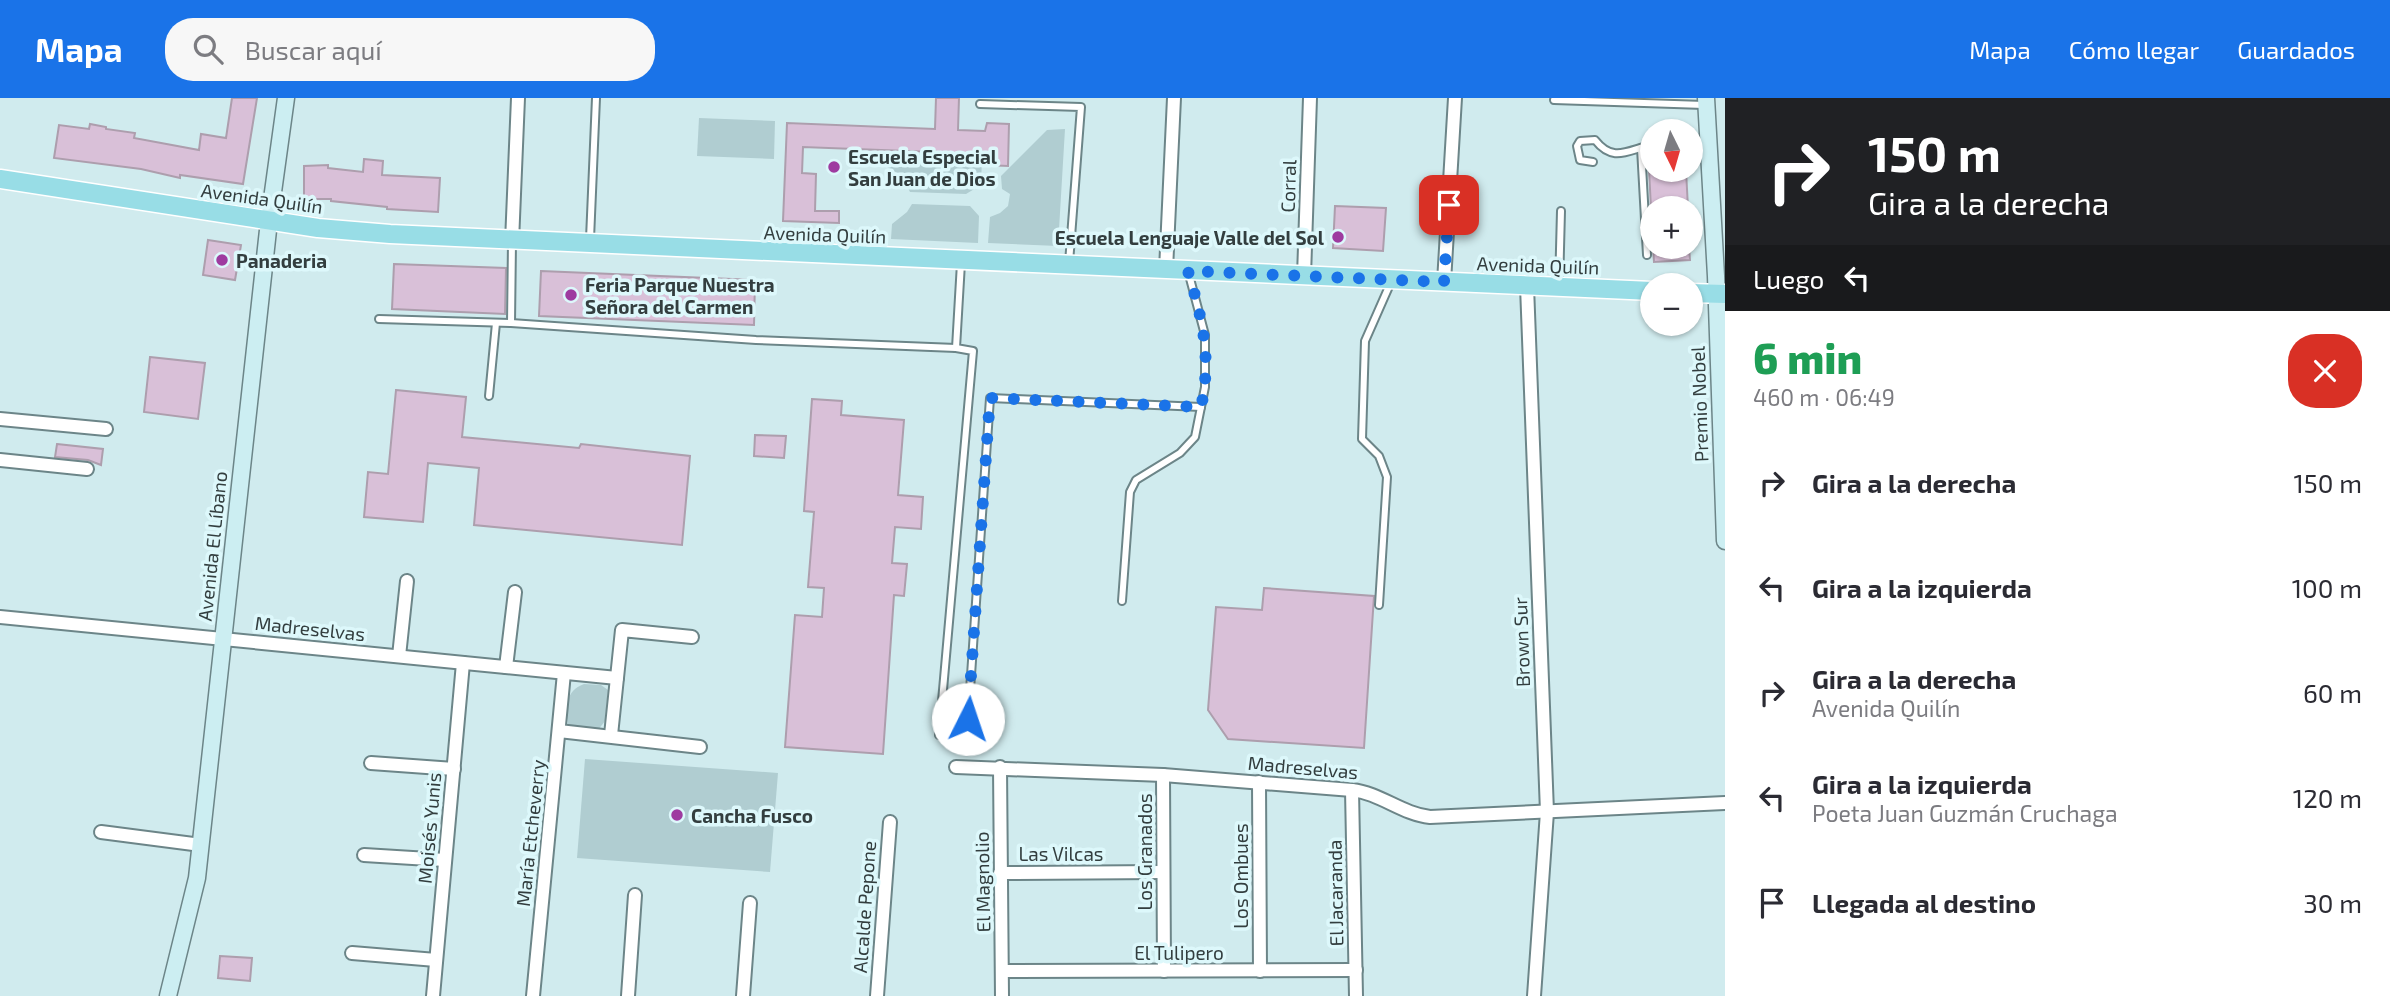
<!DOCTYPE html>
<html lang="es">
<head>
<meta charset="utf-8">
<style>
	:root { --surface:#fff; --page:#f7f7f7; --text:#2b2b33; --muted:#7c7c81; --accent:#1a73e8 }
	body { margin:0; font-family:"Exo 2",sans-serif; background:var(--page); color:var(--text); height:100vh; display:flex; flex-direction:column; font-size:26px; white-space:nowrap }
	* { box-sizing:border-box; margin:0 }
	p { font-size:23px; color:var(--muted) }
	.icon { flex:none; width:38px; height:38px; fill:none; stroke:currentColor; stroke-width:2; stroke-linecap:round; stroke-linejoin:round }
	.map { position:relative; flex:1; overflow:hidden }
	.details { display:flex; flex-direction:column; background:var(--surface); width:665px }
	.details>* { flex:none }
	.hud { background:#202124; color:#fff; overflow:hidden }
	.needle { width:46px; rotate:175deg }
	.fabs { position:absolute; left:1640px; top:21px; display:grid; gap:14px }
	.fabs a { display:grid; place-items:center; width:63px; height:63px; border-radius:50%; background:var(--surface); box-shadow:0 2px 5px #0004; font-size:35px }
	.pin { position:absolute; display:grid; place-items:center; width:60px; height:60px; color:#fff; margin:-30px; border-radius:14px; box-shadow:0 4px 10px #0006 }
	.me { position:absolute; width:77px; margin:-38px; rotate:4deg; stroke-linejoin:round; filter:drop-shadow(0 0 5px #0008) }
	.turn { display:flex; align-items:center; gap:24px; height:147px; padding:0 28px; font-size:32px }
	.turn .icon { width:91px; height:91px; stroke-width:2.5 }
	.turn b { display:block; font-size:49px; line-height:60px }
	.then { display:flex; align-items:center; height:66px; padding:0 28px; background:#0003; gap:14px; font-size:26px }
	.round { display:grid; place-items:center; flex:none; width:74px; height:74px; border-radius:28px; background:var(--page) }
	.summary { display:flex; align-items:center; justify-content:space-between; height:119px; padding:0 28px }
	h1 { font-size:42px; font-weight:800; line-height:52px; color:#1e9e55 }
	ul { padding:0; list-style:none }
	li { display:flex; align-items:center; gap:21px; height:105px; padding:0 28px }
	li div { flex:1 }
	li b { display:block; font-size:26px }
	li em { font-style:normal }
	header { display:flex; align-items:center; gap:42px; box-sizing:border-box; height:98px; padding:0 35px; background:var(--accent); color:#fff }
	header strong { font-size:33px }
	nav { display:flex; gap:38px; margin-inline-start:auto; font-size:24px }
	.search { width:490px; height:63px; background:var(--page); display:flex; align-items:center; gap:18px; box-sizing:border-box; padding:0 24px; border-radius:28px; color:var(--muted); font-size:26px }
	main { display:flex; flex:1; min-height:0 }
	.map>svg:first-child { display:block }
	.green { fill:#b0cdd1 }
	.building { fill:#d9c0d8; stroke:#ad9ead; stroke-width:2 }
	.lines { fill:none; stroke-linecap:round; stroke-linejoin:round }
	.lane-casing { stroke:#6c8588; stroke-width:10 }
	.street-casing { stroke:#6c8588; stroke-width:16 }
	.secondary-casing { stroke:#6c8588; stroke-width:19 }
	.primary-casing { stroke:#fff; stroke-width:21 }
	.lane { stroke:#fff; stroke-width:6 }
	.street { stroke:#fff; stroke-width:12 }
	.secondary { stroke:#cceef2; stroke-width:16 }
	.primary { stroke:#98dde6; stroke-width:18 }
	.route { stroke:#1a73e8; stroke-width:12; stroke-dasharray:0 21.6 }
	.poi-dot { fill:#9e3ba0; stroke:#ddf8fb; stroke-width:2.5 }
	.labels { text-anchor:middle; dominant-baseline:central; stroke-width:7; stroke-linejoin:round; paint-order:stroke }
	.poi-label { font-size:19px; font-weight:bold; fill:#333e3f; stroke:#ddf8fb; text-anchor:start }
	.street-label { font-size:19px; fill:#333e3f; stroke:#ddf8fb }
</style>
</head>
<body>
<header>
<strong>Mapa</strong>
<div class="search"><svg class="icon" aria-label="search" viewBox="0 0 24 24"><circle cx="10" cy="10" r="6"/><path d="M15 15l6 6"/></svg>Buscar aquí</div>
<nav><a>Mapa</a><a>Cómo llegar</a><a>Guardados</a></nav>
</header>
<main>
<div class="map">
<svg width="1725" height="898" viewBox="0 0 1725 898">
	<rect width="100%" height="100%" fill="#d0ebee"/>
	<g class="green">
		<polygon points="699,20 775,23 774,61 697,58"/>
		<polygon points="1065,31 1058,148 988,145 990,119 1000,115 1008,108 1010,96 1002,91 1001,78 1047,32"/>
		<polygon points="887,55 931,56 931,62 958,63 959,58 982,59 981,87 966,96 910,94 902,78 887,69"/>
		<polygon points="912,106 970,108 979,118 978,145 891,141 892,126 907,114"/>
		<path d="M584 586 601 587 608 592 605 623 598 632 568 627C566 609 565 593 584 586Z"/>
		<polygon points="585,661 778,675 770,774 577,760"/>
	</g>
	<g class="building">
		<polygon points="232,0 257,0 243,86 180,77 180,80 141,71 54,60 59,27 89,31 90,26 106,29 106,31 135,35 134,40 199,52 201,36 226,40"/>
		<polygon points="936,0 959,0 958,32 985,33 987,25 1009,26 1008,68 985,67 985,56 955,55 955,60 933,60 933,54 803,49 802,75 816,76 815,113 839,113 839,125 783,123 787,25 935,31"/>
		<polygon points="364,61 383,63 382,77 440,80 438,114 387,111 387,109 331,103 331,101 304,101 304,68 328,67 328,70 363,74"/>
		<polygon points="1649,72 1686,72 1688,110 1651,110"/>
		<polygon points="1335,108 1386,110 1383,153 1333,150"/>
		<polygon points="208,142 241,147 235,182 203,177"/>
		<polygon points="1653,149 1689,149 1690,162 1654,164"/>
		<polygon points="394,166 506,170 505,216 392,211"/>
		<polygon points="541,173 755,182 754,227 539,218"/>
		<polygon points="150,259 205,265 198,321 144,314"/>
		<polygon points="396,292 466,299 462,339 579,350 581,346 690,358 682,447 474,427 479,370 428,365 423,424 364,419 368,374 388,376"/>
		<polygon points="812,301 842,303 841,317 904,322 898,397 923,399 921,431 895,429 892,465 907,466 904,498 894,497 883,656 785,649 795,517 822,519 824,490 808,489 814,414 804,413"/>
		<polygon points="755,337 786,338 784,360 754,358"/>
		<polygon points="57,346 103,351 101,367 88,362 55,359"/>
		<polygon points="1264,490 1374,498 1364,650 1228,641 1208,612 1216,509 1262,512"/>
		<polygon points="220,858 252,860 250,883 218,880"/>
	</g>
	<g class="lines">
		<defs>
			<g id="lane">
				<polyline points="1554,2 1704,7"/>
				<polyline points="980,6 1081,9 1069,165"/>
				<polyline points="1690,44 1706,44"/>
				<polyline points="1641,50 1647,157"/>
				<path d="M1593 64 1580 62 1577 48 1580 43 1595 42C1614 66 1629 51 1652 47"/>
				<polyline points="590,141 596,0"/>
				<polyline points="1559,189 1561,113"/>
				<polyline points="379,221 511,225 756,242 956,250"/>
				<polyline points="511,225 512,144"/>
				<polyline points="489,298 496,225"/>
				<polyline points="1122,503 1130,394 1136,382 1180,355 1195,339 1205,289 1205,237 1188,173"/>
				<polyline points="1379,507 1387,379 1379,358 1362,341 1365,243 1391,184"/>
				<polyline points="968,621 990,300 1201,309"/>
				<polyline points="939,637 973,253 956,250 961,165"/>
			</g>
			<g id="street">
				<polyline points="512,144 518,0"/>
				<polyline points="1166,172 1174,0"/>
				<polyline points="1304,178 1310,0"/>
				<polyline points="1444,184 1455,0"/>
				<polyline points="1527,188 1547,714 1534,898"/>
				<polyline points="0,321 106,331"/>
				<polyline points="0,362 87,371"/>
				<polyline points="0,519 617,580"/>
				<polyline points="399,558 407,483"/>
				<polyline points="506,569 515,494"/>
				<polyline points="559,633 700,649"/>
				<polyline points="611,637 622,532 692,539"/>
				<polyline points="371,665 454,671"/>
				<path d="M956 669 1163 677 1352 692C1380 695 1402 716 1430 719L1725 705"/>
				<polyline points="1000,669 1002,898"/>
				<polyline points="1163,677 1164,873"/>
				<polyline points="1259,684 1260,873"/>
				<polyline points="1352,692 1356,898"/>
				<polyline points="101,734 201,747"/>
				<polyline points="364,757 445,762"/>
				<polyline points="1000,775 1163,774"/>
				<polyline points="352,855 436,862"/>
				<polyline points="1002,873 1356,872"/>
				<polyline points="433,898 463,565"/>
				<polyline points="533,898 564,575"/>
				<polyline points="628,898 635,797"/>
				<polyline points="743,898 750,805"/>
				<polyline points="877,898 890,724"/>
			</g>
			<g id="secondary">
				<polyline points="1706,0 1716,178 1725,443"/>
				<polyline points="168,898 197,780 269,123 286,0"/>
			</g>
			<g id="primary">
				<polyline points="0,81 318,130 390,136 1652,193"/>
				<polyline points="1690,195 1725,196"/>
			</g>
		</defs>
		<use href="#lane" class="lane-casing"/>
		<use href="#street" class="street-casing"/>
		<use href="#secondary" class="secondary-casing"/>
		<use href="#primary" class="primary-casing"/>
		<use href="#lane" class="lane"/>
		<use href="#street" class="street"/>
		<use href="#secondary" class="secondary"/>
		<use href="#primary" class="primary"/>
	</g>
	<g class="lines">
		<path class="route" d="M968 621 990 300 1201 309C1212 259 1202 220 1188 173L1444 184 1449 107"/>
	</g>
	<g class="poi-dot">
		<circle cx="834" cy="69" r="7"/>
		<circle cx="1338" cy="139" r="7"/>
		<circle cx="222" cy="162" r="7"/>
		<circle cx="571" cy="197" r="7"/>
		<circle cx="677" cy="717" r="7"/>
	</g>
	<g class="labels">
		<g class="poi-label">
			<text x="848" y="58">Escuela Especial<tspan x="848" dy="22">San Juan de Dios</tspan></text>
			<text x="1324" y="139" text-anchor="end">Escuela Lenguaje Valle del Sol</text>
			<text x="236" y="162">Panaderia</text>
			<text x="585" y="186">Feria Parque Nuestra<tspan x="585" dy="22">Señora del Carmen</tspan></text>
			<text x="691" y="717">Cancha Fusco</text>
		</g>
		<g class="street-label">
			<text transform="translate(1288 88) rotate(-88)">Corral</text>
			<text transform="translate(262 100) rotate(8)">Avenida Quilín</text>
			<text transform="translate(825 136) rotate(2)">Avenida Quilín</text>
			<text transform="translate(1538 167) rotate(2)">Avenida Quilín</text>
			<text transform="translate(1699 306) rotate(-92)">Premio Nobel</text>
			<text transform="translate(212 448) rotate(-84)">Avenida El Líbano</text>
			<text transform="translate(310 530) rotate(6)">Madreselvas</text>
			<text transform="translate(1521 544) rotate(-92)">Brown Sur</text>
			<text transform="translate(1303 669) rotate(5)">Madreselvas</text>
			<text transform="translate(429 730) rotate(-85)">Moisés Yunis</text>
			<text transform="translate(530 735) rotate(-84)">María Etcheverry</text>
			<text transform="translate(1144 754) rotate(-90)">Los Granados</text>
			<text x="1061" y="755">Las Vilcas</text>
			<text transform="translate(1240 778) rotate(-90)">Los Ombues</text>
			<text transform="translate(982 784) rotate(-91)">El Magnolio</text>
			<text transform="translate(1335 795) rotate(-91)">El Jacaranda</text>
			<text transform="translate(864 809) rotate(-86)">Alcalde Pepone</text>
			<text x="1179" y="854">El Tulipero</text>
		</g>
	</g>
</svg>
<div class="fabs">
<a><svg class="needle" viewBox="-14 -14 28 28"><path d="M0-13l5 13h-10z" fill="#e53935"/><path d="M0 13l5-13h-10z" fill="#7c7c81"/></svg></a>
<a>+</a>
<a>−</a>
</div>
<div class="pin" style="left:1449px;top:107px;background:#d93025"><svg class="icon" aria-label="arrive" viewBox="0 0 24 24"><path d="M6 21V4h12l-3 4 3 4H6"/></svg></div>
<svg class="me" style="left:968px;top:621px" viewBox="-20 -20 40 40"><circle r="19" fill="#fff"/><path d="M0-13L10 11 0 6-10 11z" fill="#1a73e8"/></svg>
</div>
<section class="details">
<div class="hud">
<div class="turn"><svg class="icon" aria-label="right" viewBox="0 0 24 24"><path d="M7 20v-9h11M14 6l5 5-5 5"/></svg><div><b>150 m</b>Gira a la derecha</div></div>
<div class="then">Luego<svg class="icon" aria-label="left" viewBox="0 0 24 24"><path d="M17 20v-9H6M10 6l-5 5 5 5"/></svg></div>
</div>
<div class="summary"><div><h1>6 min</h1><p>460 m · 06:49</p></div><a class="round" style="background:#d93025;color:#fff"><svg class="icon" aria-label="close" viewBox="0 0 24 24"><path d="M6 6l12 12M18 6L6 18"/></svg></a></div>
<ul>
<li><svg class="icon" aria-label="right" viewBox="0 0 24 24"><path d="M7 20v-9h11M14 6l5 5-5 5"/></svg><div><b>Gira a la derecha</b></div><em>150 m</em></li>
<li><svg class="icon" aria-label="left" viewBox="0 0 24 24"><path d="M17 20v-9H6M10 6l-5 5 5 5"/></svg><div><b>Gira a la izquierda</b></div><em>100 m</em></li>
<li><svg class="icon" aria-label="right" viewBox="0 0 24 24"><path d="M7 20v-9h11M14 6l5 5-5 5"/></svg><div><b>Gira a la derecha</b><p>Avenida Quilín</p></div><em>60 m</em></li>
<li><svg class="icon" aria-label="left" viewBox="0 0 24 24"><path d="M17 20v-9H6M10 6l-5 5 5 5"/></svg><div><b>Gira a la izquierda</b><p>Poeta Juan Guzmán Cruchaga</p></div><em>120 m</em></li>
<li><svg class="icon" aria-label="arrive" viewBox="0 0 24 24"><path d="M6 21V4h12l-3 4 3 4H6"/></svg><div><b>Llegada al destino</b></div><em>30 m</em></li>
</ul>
</section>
</main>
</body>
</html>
